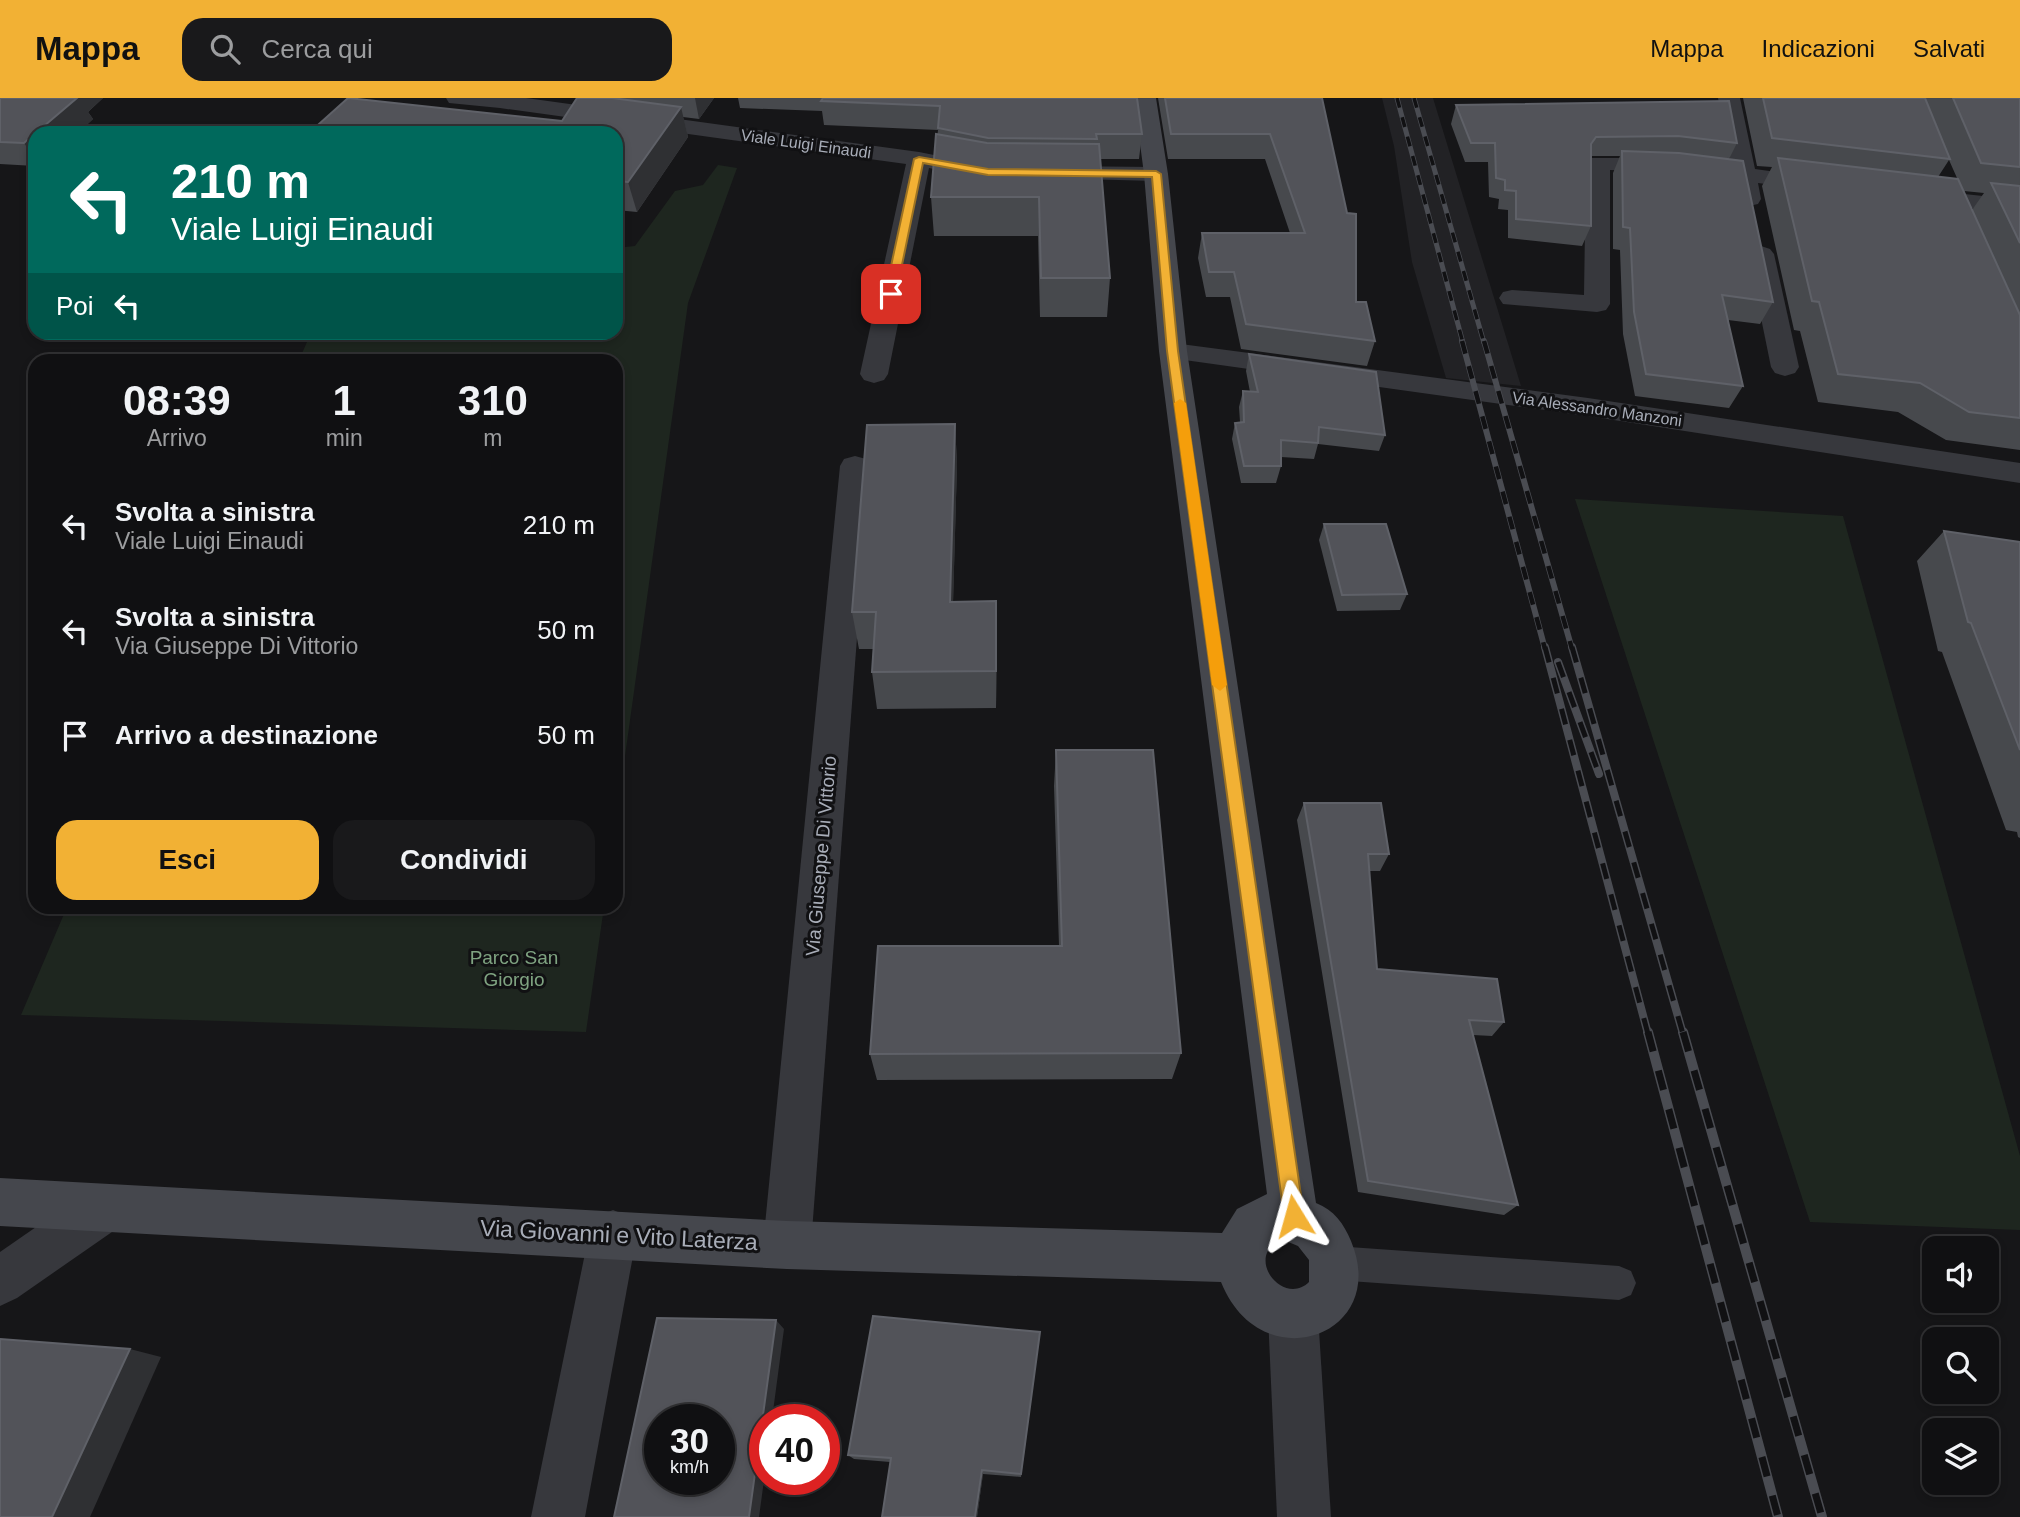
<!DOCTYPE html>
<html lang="it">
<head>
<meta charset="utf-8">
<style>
	:root { --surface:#101012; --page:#19191b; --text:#f1f3f6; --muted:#9c9d9f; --line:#303032; --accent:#f2b134 }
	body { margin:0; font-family:Helvetica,sans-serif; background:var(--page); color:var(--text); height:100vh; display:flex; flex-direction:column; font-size:26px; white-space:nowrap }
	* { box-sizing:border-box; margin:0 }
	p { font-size:23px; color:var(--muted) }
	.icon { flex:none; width:38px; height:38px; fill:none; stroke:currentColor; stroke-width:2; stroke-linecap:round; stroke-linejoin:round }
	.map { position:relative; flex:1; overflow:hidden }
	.panel { position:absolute; left:28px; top:256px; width:595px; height:560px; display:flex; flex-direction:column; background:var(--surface); border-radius:21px; box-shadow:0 4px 10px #0003,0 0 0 2px var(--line) }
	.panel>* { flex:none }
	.top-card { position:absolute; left:28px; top:28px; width:595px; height:214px; border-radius:21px; box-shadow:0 4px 10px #0003,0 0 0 2px var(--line); background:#00695c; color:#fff; overflow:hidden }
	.tools { position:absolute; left:1922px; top:1138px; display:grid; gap:14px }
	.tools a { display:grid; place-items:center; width:77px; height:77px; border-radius:14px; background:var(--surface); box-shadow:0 4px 10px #0003,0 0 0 2px var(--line); font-size:35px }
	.speed { position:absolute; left:644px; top:1306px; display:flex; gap:14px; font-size:35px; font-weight:700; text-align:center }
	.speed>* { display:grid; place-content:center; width:91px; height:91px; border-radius:50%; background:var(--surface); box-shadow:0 4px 10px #0003,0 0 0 2px var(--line); line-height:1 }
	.speed small { font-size:18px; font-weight:400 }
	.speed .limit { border:10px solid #d22; background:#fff; color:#111 }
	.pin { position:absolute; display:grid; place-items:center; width:60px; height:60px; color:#fff; margin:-30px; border-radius:14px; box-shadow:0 4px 10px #0006 }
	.me { position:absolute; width:77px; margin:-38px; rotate:352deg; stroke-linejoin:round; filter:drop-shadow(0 0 5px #0008) }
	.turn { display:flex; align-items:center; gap:24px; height:147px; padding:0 28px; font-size:32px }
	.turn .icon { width:91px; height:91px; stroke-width:2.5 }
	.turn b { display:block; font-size:49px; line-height:60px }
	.then { display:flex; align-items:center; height:66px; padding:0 28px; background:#0003; gap:14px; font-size:26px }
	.eta { display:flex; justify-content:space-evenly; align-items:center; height:119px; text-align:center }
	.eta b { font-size:42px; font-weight:700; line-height:49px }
	.action { display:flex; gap:14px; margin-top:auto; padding:14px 28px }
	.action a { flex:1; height:80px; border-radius:21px; background:var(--accent); color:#111; font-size:28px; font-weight:700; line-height:80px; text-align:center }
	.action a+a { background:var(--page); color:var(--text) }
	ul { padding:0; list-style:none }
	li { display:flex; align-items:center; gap:21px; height:105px; padding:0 28px }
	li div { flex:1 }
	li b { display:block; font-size:26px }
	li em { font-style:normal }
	header { display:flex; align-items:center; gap:42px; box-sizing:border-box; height:98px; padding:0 35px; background:var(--accent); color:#111 }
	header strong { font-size:33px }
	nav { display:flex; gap:38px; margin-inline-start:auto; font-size:24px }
	.search { width:490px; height:63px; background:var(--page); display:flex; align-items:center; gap:18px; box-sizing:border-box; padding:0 24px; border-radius:21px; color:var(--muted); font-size:26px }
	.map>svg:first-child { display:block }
	.built { fill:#222225 }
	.green { fill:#1e261f }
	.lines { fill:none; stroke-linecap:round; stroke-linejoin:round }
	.lane { fill:#37383d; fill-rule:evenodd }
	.street { fill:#37383d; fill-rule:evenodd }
	.secondary { fill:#45474d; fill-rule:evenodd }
	.rail-far3-casing { stroke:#4a4c52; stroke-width:5 }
	.rail-far2-casing { stroke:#4a4c52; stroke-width:6 }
	.rail-far1-casing { stroke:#4a4c52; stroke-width:8 }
	.rail-casing { stroke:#4a4c52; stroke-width:10 }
	.rail-far3 { stroke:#111113; stroke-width:3.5; stroke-dasharray:10; stroke-linecap:butt }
	.rail-far2 { stroke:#111113; stroke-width:4.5; stroke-dasharray:13; stroke-linecap:butt }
	.rail-far1 { stroke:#111113; stroke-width:5; stroke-dasharray:16; stroke-linecap:butt }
	.rail { stroke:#111113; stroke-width:7; stroke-dasharray:20; stroke-linecap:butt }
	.wall { fill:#47494d; fill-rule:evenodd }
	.shaded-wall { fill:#2f3033 }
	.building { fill:#525359; stroke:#5f6168; stroke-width:2; fill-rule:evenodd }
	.route { fill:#f2b134; stroke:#9d7322; stroke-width:2 }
	.slow { fill:#f59e0b }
	.labels { text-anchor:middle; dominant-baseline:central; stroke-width:6; stroke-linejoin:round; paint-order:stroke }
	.far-street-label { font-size:16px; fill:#a8adb8; stroke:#111113 }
	.street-label { font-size:19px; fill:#a8adb8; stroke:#111113 }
	.park-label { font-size:19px; fill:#7fa381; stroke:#111113 }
	.near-street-label { font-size:23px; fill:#a8adb8; stroke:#111113 }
</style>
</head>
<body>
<header>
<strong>Mappa</strong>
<div class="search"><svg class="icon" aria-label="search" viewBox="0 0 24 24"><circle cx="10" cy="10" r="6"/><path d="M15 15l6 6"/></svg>Cerca qui</div>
<nav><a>Mappa</a><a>Indicazioni</a><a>Salvati</a></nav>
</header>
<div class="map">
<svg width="2020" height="1419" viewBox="0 0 2020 1419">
	<rect width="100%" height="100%" fill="#161618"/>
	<polygon class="built" points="1382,0 1433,0 1521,288 1446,280 1412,164 1394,48"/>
	<g class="green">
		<polygon points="718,67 737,70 688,205 616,723 616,262 299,262 311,235 616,234 616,150 635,148 675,93 703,87"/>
		<polygon points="1575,401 1843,418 2020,1058 2020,1132 1810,1124"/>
		<polygon points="67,809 67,808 604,809 586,934 21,917"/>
	</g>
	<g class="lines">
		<polygon class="lane" points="1335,1148 1619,1168 1631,1173 1636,1185 1631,1197 1619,1202 1335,1182 1323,1177 1318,1165 1323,1153"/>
		<g class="street">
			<polygon points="446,0 526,0 919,54 994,69 998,74 994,79 986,81 929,70 888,276 884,282 874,285 864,282 860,276 906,66 500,10 449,5"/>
			<polygon points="1718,0 1740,0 1755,71 1828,81 1832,86 1828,91 1820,93 1758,85 1761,101 1758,106 1749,108 1740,106 1733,82 1669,74 1610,72 1610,206 1606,212 1597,214 1503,206 1499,200 1503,194 1512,192 1584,197 1586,65 1590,60 1669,60 1731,68"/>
			<polygon points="1050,68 1156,69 1164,71 1168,76 1164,81 1156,83 1042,80 1038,75 1042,70"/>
			<polygon points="1918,91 2020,102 2020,116 1909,103 1906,98 1909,93"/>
			<polygon points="1761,148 1770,151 1774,156 1799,269 1795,275 1785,278 1775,275 1771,269 1748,156 1752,151"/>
			<polygon points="1173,245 1588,300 2020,365 2020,385 1588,318 1163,259 1159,253 1163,247"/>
			<polygon points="855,358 866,361 870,368 811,1147 804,1164 787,1171 770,1164 763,1147 840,368 844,361"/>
			<polygon points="105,1086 122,1093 129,1110 122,1127 17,1200 0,1208 0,1154 88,1093"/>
			<polygon points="613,1112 630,1119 637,1136 585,1419 531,1419 589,1136 596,1119"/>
			<polygon points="1293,1192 1311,1199 1318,1217 1331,1419 1277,1419 1268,1217 1275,1199"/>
		</g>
		<path class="secondary" d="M1134 0H1156L1168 76 1187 253 1316 1105C1334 1112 1344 1126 1351 1143 1391 1238 1261 1284 1221 1184L787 1171 0 1128V1080L787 1123 1222 1135 1237 1111 1267 1096 1159 253 1144 76ZM1281 1141 1298 1148 1309 1162V1184C1284 1209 1243 1160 1281 1141Z"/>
		<defs>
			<g id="rail-far3">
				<polyline points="1397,0 1463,245"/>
				<polyline points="1414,0 1484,245"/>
			</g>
			<g id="rail-far2">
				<polyline points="1462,243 1545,551"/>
				<polyline points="1484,243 1572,551"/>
			</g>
			<g id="rail-far1">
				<polyline points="1545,549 1648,936"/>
				<polyline points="1572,549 1683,936"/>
				<polyline points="1558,564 1599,676"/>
			</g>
			<g id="rail">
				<polyline points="1648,934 1778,1419"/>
				<polyline points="1683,934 1822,1419"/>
			</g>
		</defs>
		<use href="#rail-far3" class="rail-far3-casing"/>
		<use href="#rail-far2" class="rail-far2-casing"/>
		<use href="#rail-far1" class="rail-far1-casing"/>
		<use href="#rail" class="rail-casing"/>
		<use href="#rail-far3" class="rail-far3"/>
		<use href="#rail-far2" class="rail-far2"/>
		<use href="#rail-far1" class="rail-far1"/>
		<use href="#rail" class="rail"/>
	</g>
	<g class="wall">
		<polygon points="0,0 103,0 88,14 93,21 78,35 35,35 35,68 0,66"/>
		<polygon points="577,0 714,0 699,21 683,19 688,39 637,114 616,112 616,35 562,23"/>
		<polygon points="738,0 1137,0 1142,36 1139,61 1100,61 1110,180 1107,219 1040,219 1038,138 934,138 931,99 938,32 824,27 822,13 740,10"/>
		<polygon points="1158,0 1322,0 1356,204 1375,243 1367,268 1241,251 1230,199 1206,199 1198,160 1202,135 1290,135 1265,61 1168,61"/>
		<path d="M1743 0H2020V352L1946 342 1898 314 1818 304 1800 233 1794 232 1762 88 1772 69 1757 68ZM1949 62 1957 80V81L1938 79ZM1964 93 1984 95 1972 112Z"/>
		<polygon points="1456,7 1737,45 1729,61 1773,204 1760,226 1728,222 1743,288 1729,310 1635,298 1623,236 1620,152 1613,151 1613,75 1620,58 1591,58 1591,128 1582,148 1508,140 1508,112 1498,111 1499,101 1489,99 1488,64 1465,64 1451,26"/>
		<polygon points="1249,256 1385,337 1379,353 1318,346 1314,361 1281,359 1281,368 1276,385 1241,385 1232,341 1235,325 1240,324 1239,309 1243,293 1250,294 1246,273"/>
		<polygon points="955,326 957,366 953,504 997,541 996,610 877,611 872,574 873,551 859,551 852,514"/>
		<polygon points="1324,426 1407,496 1400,512 1337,513 1319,442"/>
		<polygon points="1944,433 2020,444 2020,740 2018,739 2017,734 2006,732 1942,554 1938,553 1917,463"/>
		<polygon points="1056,652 1181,955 1172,981 877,982 870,956 1059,848 1054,688"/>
		<polygon points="1304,705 1389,756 1380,773 1369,773 1377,871 1504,924 1492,938 1473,937 1518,1107 1504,1117 1358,1094 1297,722"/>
		<polygon points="1039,1242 1021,1379 983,1376 977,1419 882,1419 890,1364 854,1361 848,1357"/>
	</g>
	<g class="shaded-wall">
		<polygon points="67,0 103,0 88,14 93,21 78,35 36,35"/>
		<polygon points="695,0 714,0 699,21"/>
		<polygon points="681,9 688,39 637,114 628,84"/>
		<polygon points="35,36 35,61 24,45"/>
		<polygon points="955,326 957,366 952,542 950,504"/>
		<polygon points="996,503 997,541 996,610"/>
		<polygon points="776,1222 784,1231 772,1321 765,1321 765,1375 759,1419 749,1419"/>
		<polygon points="130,1251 161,1259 90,1419 52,1419"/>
		<polygon points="982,1372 983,1376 977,1419 975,1419"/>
	</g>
	<g class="building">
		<polygon points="0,0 77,0 24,45 0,44"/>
		<polygon points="348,0 562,23 577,0 612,0 681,9 628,84 616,83 616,35 309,35"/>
		<polygon points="823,0 1137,0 1142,36 1096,36 1097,41 988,40 938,30 940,8 821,3"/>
		<polygon points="1165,0 1322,0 1347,115 1356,116 1356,204 1366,204 1375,243 1246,226 1234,174 1209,174 1202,135 1305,135 1270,36 1171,36"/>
		<polygon points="1763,0 1925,0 1950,61 1772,40"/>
		<polygon points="1953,0 2020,0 2020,69 1981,65"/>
		<polygon points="1729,3 1737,45 1678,38 1596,39 1591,46 1591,128 1516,121 1516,93 1505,92 1505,82 1496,80 1495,45 1471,45 1456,7"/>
		<polygon points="936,36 987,45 1099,46 1110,180 1041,180 1039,99 931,99"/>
		<polygon points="1622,53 1679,55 1743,63 1773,204 1722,197 1743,288 1646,276 1634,214 1630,130 1623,129"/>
		<polygon points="1778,60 1958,81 2020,217 2020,320 1969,314 1920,285 1838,276 1819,204 1812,203"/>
		<polygon points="1991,85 2020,88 2020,145"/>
		<polygon points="1249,256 1376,274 1385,337 1319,329 1318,345 1281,342 1281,368 1244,368 1235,325 1244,324 1243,293 1258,294"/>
		<polygon points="955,326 950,504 996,503 996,573 872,574 876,514 852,514 867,327"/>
		<polygon points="1324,426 1386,426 1407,496 1342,497"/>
		<polygon points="1944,433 2020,444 2020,652 1971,525 1968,524"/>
		<polygon points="1056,652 1153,652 1181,955 870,956 878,848 1062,848"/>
		<polygon points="1304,705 1381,705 1389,756 1368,756 1377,871 1497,881 1504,924 1469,922 1518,1107 1368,1083"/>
		<polygon points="873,1218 1040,1234 1021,1376 982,1372 975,1419 882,1419 891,1360 848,1357"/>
		<path d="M657 1220 776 1222 749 1419H614ZM660 1321H719V1381H660Z"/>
		<polygon points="0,1241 130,1251 52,1419 0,1419"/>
	</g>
	<polygon class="route" points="919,59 988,71 1156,73 1161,76 1178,253 1304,1118 1301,1125 1294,1128 1287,1125 1284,1118 1167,253 1152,79 988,77 923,65 896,196 891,199 885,196 914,61"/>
	<polygon class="slow" points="1180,301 1186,305 1227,587 1220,593 1212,587 1174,305"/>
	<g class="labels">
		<g class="far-street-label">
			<text transform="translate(806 46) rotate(8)">Viale Luigi Einaudi</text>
			<text transform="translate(1597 311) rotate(8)">Via Alessandro Manzoni</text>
		</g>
		<g class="street-label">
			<text transform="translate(821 758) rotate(-85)">Via Giuseppe Di Vittorio</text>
		</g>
		<g class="park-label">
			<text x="514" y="859">Parco San<tspan x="514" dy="22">Giorgio</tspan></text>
		</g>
		<g class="near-street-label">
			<text transform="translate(619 1137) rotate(3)">Via Giovanni e Vito Laterza</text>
		</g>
	</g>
</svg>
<div class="tools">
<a><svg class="icon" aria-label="sound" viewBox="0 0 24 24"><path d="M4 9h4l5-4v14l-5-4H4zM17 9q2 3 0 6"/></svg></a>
<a><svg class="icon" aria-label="search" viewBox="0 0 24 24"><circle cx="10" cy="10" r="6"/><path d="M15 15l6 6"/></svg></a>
<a><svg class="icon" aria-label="layers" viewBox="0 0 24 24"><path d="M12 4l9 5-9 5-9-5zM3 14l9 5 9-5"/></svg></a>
</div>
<div class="speed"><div>30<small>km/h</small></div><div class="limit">40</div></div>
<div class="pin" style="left:891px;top:196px;background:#d93025"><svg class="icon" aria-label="arrive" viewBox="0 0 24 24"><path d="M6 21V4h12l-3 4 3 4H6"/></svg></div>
<svg class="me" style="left:1294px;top:1118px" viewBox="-20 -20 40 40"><path d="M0-17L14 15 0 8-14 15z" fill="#f2b134" stroke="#fff" stroke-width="4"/></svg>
<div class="top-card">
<div class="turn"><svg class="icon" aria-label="left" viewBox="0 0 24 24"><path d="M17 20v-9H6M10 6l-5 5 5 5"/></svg><div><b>210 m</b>Viale Luigi Einaudi</div></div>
<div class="then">Poi<svg class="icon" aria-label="left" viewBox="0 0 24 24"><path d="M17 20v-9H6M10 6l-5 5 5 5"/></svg></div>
</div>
<section class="panel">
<div class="eta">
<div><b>08:39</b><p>Arrivo</p></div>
<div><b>1</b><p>min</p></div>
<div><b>310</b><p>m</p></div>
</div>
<ul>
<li><svg class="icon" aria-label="left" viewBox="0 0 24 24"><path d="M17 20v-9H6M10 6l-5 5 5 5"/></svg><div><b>Svolta a sinistra</b><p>Viale Luigi Einaudi</p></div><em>210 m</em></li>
<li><svg class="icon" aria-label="left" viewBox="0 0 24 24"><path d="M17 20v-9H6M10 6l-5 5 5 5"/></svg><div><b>Svolta a sinistra</b><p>Via Giuseppe Di Vittorio</p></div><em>50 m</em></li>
<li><svg class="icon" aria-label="arrive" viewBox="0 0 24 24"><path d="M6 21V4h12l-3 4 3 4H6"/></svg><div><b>Arrivo a destinazione</b></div><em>50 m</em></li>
</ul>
<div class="action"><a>Esci</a><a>Condividi</a></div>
</section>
</div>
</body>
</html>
